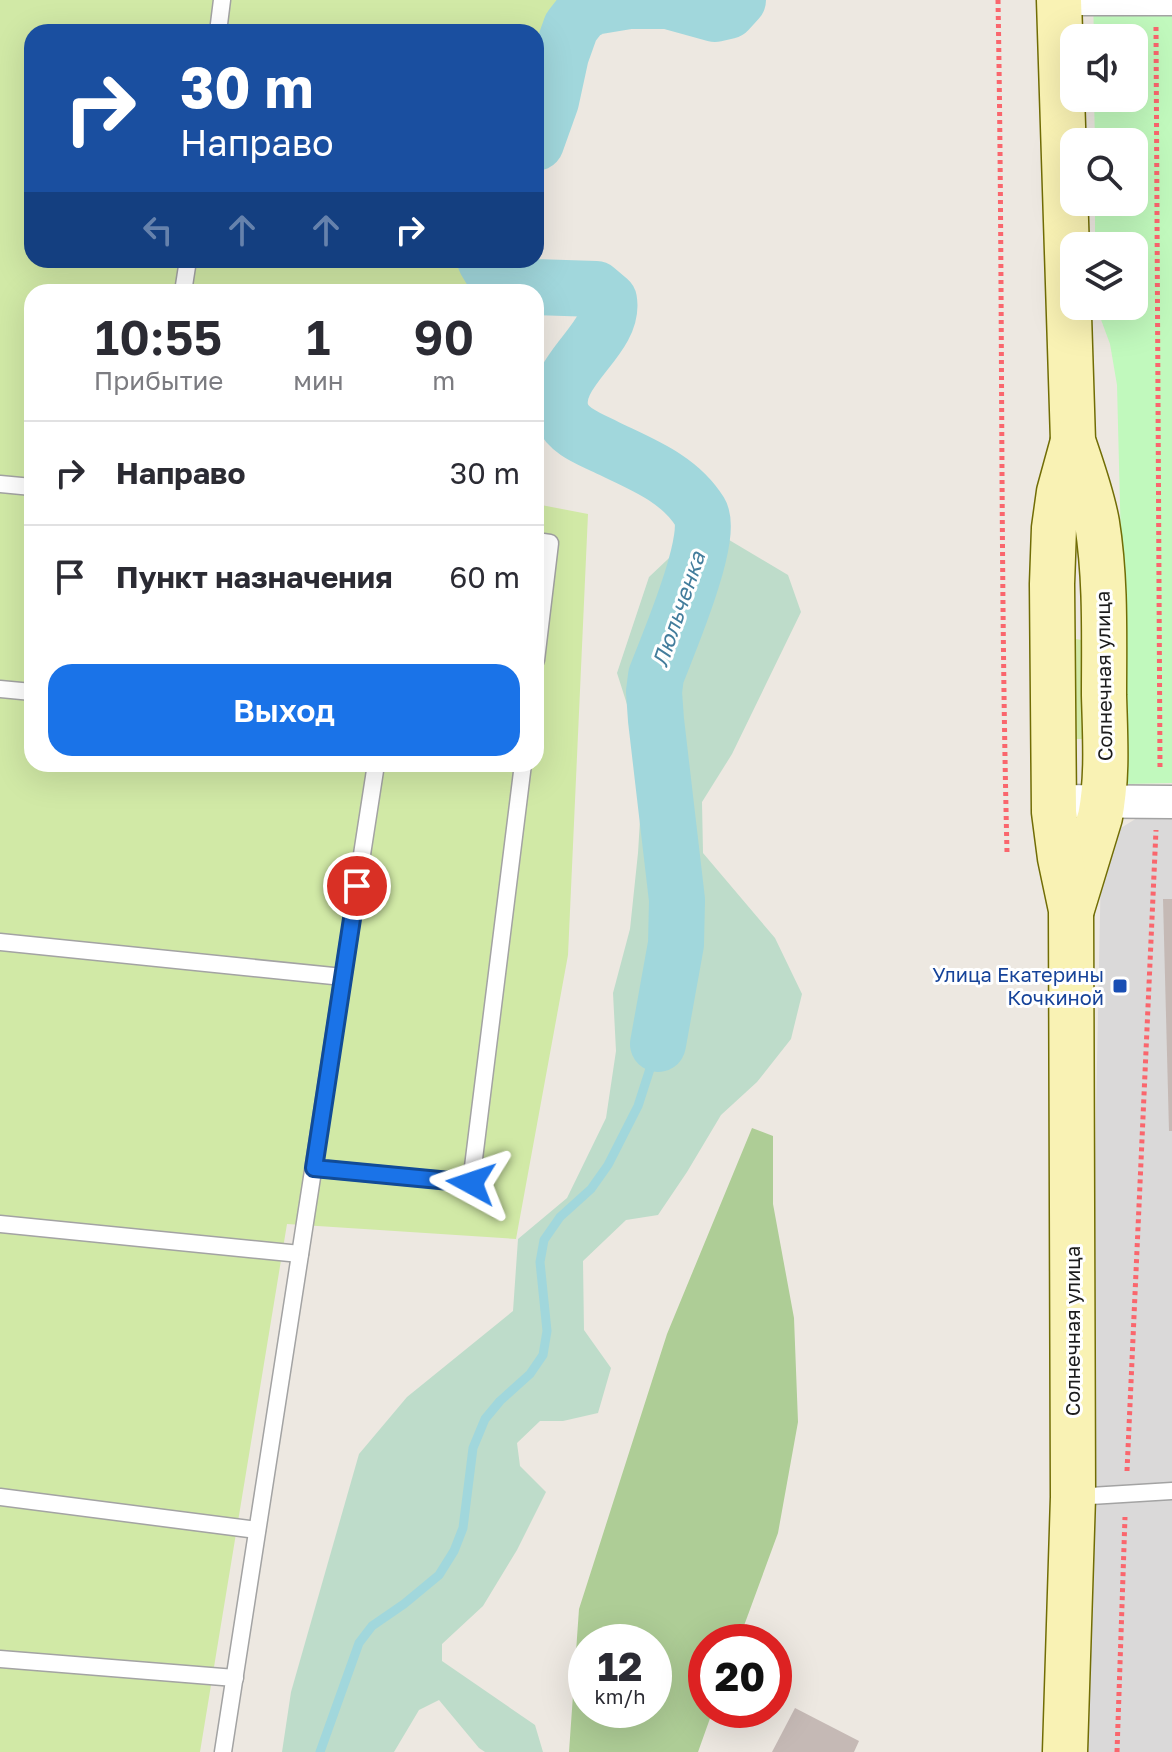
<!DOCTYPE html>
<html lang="ru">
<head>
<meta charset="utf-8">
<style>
	:root { --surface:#fff; --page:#f7f7f7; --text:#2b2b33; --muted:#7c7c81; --line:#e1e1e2; --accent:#1a73e8 }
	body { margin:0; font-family:"Golos Text",sans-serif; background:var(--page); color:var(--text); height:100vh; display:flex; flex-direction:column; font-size:30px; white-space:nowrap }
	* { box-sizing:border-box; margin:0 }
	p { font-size:26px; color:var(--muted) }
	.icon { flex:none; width:44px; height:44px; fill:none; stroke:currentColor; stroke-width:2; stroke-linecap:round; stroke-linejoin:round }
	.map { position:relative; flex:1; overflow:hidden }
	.panel { position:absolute; left:24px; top:284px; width:520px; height:488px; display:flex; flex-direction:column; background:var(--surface); border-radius:24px; box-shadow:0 8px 32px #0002 }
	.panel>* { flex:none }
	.guide { position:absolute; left:24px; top:24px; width:520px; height:244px; border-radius:24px; box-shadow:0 8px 32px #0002; background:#1a4fa0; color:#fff; overflow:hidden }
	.tools { position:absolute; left:1060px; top:24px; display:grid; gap:16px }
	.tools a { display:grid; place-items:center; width:88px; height:88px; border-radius:16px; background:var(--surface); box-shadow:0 8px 32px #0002; font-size:40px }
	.speed { position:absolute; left:568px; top:1624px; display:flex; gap:16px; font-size:40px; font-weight:700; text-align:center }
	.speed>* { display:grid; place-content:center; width:104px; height:104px; border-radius:50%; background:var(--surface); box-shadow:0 8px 32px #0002; line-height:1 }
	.speed small { font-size:20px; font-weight:400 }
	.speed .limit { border:12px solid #d22; background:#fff; color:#111 }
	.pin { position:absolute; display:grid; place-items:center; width:68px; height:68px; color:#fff; margin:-34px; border:4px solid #fff; border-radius:50%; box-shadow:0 2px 8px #0007 }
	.me { position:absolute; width:88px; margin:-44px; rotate:275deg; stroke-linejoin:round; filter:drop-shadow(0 0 6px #0008) }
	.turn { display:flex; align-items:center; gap:28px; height:168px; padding:0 24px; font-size:36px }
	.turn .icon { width:104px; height:104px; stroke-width:2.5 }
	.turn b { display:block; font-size:56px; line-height:68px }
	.lanes { display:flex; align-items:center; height:76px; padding:0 24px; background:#0003; justify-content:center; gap:40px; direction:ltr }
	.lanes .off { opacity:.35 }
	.eta { display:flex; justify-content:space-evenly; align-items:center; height:136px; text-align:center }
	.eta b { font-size:48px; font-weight:600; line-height:56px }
	.primary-button { display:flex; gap:16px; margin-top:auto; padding:16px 24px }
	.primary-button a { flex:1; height:92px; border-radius:24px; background:var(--accent); color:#fff; font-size:32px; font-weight:600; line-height:92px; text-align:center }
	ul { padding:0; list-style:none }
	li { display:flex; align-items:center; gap:24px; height:104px; padding:0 24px; border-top:2px solid var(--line) }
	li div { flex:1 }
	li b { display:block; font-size:30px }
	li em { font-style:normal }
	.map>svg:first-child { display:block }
	.residential { fill:#dad9d9 }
	.grass { fill:#d1e9a6 }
	.forest { fill:#aecd96; fill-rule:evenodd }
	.wetland { fill:#bedcca }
	.park { fill:#c1f9bd }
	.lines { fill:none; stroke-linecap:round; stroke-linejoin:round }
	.stream { stroke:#a1d7dc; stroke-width:9 }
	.river { stroke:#a1d7dc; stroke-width:56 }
	.building { fill:#c5b9b5 }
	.lane-casing { stroke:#a3a3a3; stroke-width:19 }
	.street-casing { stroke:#a3a3a3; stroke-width:35 }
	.secondary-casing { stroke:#716d05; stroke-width:47 }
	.path { stroke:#fa666d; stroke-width:5; stroke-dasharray:4 4; stroke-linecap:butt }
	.lane { stroke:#fff; stroke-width:16 }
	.street { stroke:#fff; stroke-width:32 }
	.secondary { stroke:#f9f2b4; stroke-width:44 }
	.route-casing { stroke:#114b97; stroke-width:20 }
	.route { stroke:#1a73e8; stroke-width:14 }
	.transit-dot { fill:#1a4fb4; stroke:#fff; stroke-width:3 }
	.labels { text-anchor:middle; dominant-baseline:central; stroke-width:6; stroke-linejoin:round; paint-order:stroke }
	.street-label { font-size:20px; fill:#1c1c1c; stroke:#fff }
	.transit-label { font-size:20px; fill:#164399; stroke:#fff; text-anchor:end }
	.water-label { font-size:22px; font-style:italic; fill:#437d9c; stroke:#fff }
</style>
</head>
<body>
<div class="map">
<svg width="1172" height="1752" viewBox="0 0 1172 1752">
	<rect width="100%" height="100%" fill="#ede8e1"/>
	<polygon class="residential" points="1172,815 1172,1752 1083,1752 1101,865 1111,840 1121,828 1137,818"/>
	<g class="grass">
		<polygon points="0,0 573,0 536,120 536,32 32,32 32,260 493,260 483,292 32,292 32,764 536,764 536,504 588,514 568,955 516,1239 287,1224 200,1752 0,1752"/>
		<polygon points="1076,639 1087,641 1092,739 1066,739 1070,642"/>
	</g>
	<path class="forest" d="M752 1128 773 1136V1204L794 1318 798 1422 778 1533 738 1642H706V1710H713L698 1752H569L579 1609 667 1334ZM586 1642H654V1710H586Z"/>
	<polygon class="wetland" points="704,525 788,575 801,612 732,754 702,802 703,853 775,938 802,994 791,1039 757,1082 721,1115 687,1172 658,1215 626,1220 583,1261 584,1330 611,1368 598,1413 563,1421 540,1421 517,1443 520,1466 546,1492 517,1550 483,1606 442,1644 442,1661 535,1725 543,1752 485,1752 479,1748 439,1700 419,1710 394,1752 282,1752 291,1692 359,1454 407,1397 513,1311 518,1239 567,1198 606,1118 616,1051 613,993 630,929 638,853 641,804 640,745 617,673 649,577"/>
	<polygon class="park" points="1093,0 1172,0 1172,783 1127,784 1117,385 1110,344 1096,306 1134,306 1134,246 1095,246 1095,202 1134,202 1134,142 1095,142 1094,98 1134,98 1134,38 1094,38"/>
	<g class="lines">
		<polyline class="stream" points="320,1752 359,1643 372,1626 404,1604 439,1575 454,1551 463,1528 473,1448 485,1419 500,1401 530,1374 543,1355 547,1331 540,1262 544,1240 560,1217 591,1189 608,1165 638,1106 658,1044"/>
		<g class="river">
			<polyline points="536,143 551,101 561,55 571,27 582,13 594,7 630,1 668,1 715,14 728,11 738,0"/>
			<path d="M485 260 491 270 508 279 534 287 596 289 609 300C616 340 546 373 562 415 569 432 590 439 606 447 641 464 679 478 700 512 715 536 667 647 656 676L654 692 656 720 677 900 676 944 658 1044"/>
		</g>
	</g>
	<g class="building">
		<polygon points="1163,899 1172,899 1172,1131 1169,1131"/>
		<polygon points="795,1708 859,1741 854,1752 772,1752"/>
	</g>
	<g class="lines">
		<defs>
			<g id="lane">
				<polyline points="1060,7 1172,7"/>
				<polyline points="218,32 222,0"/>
				<polyline points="183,292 188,260"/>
				<polyline points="0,484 32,487"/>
				<polyline points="536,541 550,543 536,660"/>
				<polyline points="0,689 32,692"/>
				<polyline points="0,942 343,977"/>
				<polyline points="314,1168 471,1183 523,764"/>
				<polyline points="0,1224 300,1254"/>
				<polyline points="0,1497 257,1530"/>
				<polyline points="1074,1497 1172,1491"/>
				<polyline points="0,1659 235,1678"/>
				<polyline points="223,1752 376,764"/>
			</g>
			<polyline id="street" points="1054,801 1172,802"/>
			<g id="secondary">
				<path d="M1059 0 1073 441C1082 468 1092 495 1097 523 1106 579 1104 638 1104 695 1105 735 1108 777 1100 817L1072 909"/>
				<polyline points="1065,1752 1073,1497 1071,910 1060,858 1054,812 1052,584 1054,528 1059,492 1073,441"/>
			</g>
		</defs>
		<use href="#lane" class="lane-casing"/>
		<use href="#street" class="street-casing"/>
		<use href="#secondary" class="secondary-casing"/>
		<g class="path">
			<path d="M998 0C1003 284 1000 568 1007 852"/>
			<polyline points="1156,27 1160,770"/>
			<polyline points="1127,1471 1156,830"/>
			<polyline points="1117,1752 1125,1517"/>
		</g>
		<use href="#lane" class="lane"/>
		<use href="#street" class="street"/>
		<use href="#secondary" class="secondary"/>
	</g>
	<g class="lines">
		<defs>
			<polyline id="route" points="357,886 314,1168 471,1183"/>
		</defs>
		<use href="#route" class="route-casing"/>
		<use href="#route" class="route"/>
	</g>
	<rect class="transit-dot" x="1112" y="978" width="16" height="16" rx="4"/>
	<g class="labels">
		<g class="street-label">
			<text transform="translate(1103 676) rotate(-91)">Солнечная улица</text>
			<text transform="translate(1072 1331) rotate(-90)">Солнечная улица</text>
		</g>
		<g class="transit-label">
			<text x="1104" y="974">Улица Екатерины<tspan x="1104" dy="23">Кочкиной</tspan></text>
		</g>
		<g class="water-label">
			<text transform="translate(678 609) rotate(-71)">Люльченка</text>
		</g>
	</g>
</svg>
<div class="tools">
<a><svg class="icon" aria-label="sound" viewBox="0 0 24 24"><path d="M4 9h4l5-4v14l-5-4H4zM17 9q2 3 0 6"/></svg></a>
<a><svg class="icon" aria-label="search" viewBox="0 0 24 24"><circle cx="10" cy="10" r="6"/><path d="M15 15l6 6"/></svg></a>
<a><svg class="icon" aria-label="layers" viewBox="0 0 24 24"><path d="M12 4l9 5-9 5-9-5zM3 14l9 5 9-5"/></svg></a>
</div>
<div class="speed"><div>12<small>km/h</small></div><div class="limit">20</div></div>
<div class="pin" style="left:357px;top:886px;background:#d93025"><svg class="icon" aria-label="arrive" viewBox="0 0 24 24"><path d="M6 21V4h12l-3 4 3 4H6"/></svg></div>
<svg class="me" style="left:471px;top:1183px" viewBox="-20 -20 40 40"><path d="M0-17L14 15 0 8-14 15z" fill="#1a73e8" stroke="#fff" stroke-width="4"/></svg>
<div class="guide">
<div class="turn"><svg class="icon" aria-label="right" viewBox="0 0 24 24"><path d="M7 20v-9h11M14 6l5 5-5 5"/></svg><div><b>30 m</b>Направо</div></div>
<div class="lanes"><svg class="icon off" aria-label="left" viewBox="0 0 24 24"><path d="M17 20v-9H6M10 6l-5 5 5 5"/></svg><svg class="icon off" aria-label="ahead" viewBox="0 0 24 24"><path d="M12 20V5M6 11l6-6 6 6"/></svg><svg class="icon off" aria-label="ahead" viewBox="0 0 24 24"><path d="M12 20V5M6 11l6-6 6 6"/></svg><svg class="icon" aria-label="right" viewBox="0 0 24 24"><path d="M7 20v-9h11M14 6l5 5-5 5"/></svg></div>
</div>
<section class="panel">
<div class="eta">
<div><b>10:55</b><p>Прибытие</p></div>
<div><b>1</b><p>мин</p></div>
<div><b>90</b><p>m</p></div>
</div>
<ul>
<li><svg class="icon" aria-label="right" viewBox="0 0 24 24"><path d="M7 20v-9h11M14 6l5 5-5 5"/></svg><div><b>Направо</b></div><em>30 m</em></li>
<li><svg class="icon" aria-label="arrive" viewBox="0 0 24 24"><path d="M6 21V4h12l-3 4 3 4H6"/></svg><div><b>Пункт назначения</b></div><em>60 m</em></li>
</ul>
<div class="primary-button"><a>Выход</a></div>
</section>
</div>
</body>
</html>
